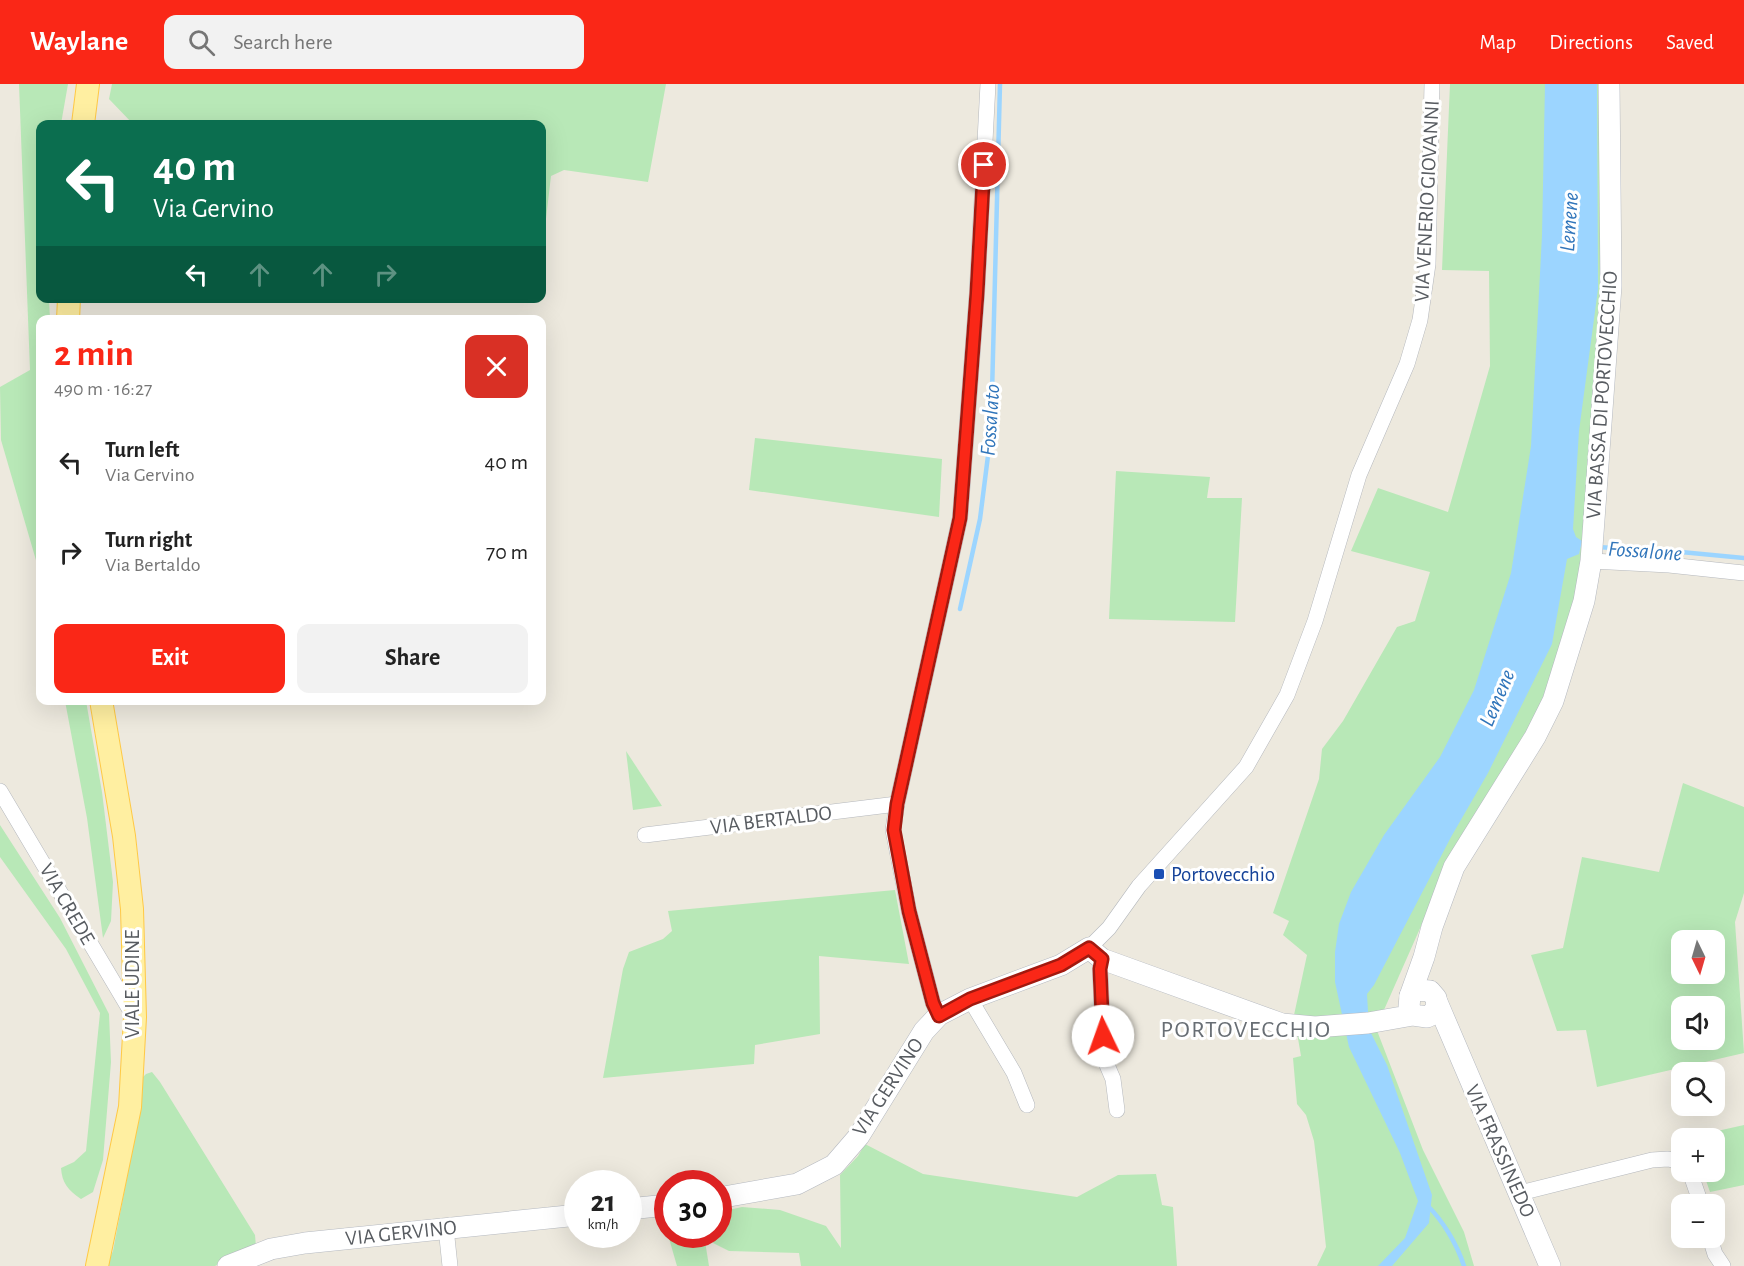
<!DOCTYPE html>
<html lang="en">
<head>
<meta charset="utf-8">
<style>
	:root { --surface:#fff; --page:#f2f2f2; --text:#222; --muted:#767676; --accent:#fa2717 }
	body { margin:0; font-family:"Alegreya Sans",sans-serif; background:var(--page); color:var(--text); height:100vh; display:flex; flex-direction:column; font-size:22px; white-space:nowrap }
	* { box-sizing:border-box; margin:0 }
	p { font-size:20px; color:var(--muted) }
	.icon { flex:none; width:33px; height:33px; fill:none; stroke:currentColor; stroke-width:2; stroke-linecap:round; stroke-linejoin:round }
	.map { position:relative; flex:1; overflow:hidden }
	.drawer { position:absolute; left:36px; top:231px; width:510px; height:390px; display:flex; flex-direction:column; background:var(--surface); border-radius:12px; box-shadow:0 6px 24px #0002 }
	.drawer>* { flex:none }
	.banner { position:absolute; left:36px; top:36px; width:510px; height:183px; border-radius:12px; box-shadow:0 6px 24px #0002; background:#0b6e4f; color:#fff; overflow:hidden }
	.needle { width:39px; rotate:175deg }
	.controls { position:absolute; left:1671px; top:846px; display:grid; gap:12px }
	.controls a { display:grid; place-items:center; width:54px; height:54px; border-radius:12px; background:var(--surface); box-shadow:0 6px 24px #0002; font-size:30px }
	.speed { position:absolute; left:564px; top:1086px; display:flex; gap:12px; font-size:30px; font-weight:700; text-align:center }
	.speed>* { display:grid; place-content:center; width:78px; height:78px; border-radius:50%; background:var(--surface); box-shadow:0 6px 24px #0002; line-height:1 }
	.speed small { font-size:15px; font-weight:400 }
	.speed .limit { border:9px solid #d22; background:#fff; color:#111 }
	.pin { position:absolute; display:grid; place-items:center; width:51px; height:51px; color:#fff; margin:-26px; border:3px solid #fff; border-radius:50%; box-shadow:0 2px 6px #0007 }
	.me { position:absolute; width:66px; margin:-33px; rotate:357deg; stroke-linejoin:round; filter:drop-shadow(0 0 4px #0008) }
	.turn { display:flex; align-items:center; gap:21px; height:126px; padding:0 18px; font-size:27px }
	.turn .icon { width:78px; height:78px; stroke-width:2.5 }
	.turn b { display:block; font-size:42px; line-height:51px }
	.lanes { display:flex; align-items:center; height:57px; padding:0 18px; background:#0003; justify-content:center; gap:30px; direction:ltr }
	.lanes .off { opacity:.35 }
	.round { display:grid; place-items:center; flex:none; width:63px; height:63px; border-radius:12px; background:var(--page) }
	.overview { display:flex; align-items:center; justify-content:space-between; height:102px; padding:0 18px }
	h1 { font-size:36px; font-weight:700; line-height:45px; color:var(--accent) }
	.primary-button { display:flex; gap:12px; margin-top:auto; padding:12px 18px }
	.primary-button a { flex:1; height:69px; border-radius:12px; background:var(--accent); color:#fff; font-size:24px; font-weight:700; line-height:69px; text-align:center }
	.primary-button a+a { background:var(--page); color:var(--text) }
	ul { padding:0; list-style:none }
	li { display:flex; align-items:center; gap:18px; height:90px; padding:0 18px }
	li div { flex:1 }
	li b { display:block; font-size:22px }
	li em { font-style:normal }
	header { display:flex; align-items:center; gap:36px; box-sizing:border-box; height:84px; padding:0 30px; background:var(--accent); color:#fff }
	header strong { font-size:28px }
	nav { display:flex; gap:33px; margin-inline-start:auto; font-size:21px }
	.search { width:420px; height:54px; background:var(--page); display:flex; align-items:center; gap:15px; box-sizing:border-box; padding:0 21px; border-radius:12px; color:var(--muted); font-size:22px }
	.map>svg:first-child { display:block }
	.green { fill:#b8e8b7; fill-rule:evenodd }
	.water { fill:#9cd5ff }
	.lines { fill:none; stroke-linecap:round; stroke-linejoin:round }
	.stream { stroke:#9cd5ff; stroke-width:4.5 }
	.street-casing { stroke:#b5b8bd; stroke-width:16 }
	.secondary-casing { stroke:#b5b9c0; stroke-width:22 }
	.primary-casing { stroke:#ffc945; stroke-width:24 }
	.street { stroke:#fff; stroke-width:15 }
	.secondary { stroke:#fff; stroke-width:21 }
	.primary { stroke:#ffefa1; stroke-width:22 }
	.route-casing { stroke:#a2190f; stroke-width:15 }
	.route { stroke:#fa2717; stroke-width:10 }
	.transit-dot { fill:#1a4fb4; stroke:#fff; stroke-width:2 }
	.labels { text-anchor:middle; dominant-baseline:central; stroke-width:6; stroke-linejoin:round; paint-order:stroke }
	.street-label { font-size:21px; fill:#585c61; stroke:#fff }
	.transit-label { font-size:21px; fill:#164399; stroke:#fff; text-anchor:start }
	.water-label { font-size:22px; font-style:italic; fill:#3075ba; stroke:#fff }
	.quarter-label { font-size:24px; letter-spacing:1.5px; fill:#686e74; stroke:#fff }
</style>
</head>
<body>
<header>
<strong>Waylane</strong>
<div class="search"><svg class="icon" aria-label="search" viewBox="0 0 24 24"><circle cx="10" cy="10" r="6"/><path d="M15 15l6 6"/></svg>Search here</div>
<nav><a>Map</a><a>Directions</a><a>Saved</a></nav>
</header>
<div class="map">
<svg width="1744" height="1182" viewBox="0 0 1744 1182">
	<rect width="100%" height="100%" fill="#ede9de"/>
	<g class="green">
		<polygon points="19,0 68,0 61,40 40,40 40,214 49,215 50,235 40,236 40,490 1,356 0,303 30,286"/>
		<polygon points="112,0 666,0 648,98 564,86 551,92 542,169 542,40 133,40 109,15"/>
		<polygon points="1450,0 1605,0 1607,105 1585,471 1574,530 1546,609 1503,695 1448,781 1376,944 1423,1066 1464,1148 1474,1182 1317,1182 1326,1163 1319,1098 1314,1057 1306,1031 1297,1020 1293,974 1301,972 1294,931 1307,871 1283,851 1289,837 1273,829 1319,695 1322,665 1343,637 1397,543 1415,537 1430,488 1351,467 1378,404 1448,428 1490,282 1489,187 1442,186"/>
		<polygon points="755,354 942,375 939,433 749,406"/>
		<polygon points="1116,387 1210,393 1207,414 1242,414 1235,538 1109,535"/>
		<polygon points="65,617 86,617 102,708 113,798 111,837 103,854 87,734"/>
		<polygon points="626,667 662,722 633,726"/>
		<path d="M1683 699 1744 723V809L1735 838 1744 969 1597 1003 1586 946 1557 947 1531 871 1563 864 1582 773 1659 788ZM1682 856H1714V890H1682ZM1682 922H1714V956H1682Z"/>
		<path d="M0 741 60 834 109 930 111 978 103 1076 93 1108 81 1115C68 1106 62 1099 61 1084L74 1078 86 1067 100 929 66 865 0 773Z"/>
		<polygon points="895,806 909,880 819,872 820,950 755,961 754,980 603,994 623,885 629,868 663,855 672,847 668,827"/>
		<polygon points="152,988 160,998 255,1151 256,1163 215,1182 109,1182 108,1178 113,1167 131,1072 141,995 146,990"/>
		<polygon points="1744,1041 1744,1101 1710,1108 1703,1088 1714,1088 1714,1054 1686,1054"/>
		<polygon points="865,1060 923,1090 1077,1113 1118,1091 1156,1090 1162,1121 1173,1123 1177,1182 801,1182 799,1169 729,1167 713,1159 710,1151 718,1150 719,1128 742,1123 780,1126 826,1142 841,1164 840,1091 858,1072"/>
		<polygon points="668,1151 704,1151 709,1182 677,1182"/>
	</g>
	<polygon class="water" points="1545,0 1597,0 1598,205 1579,347 1573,445 1576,453 1582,457 1579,470 1567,475 1552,560 1488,689 1451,753 1374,901 1367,910 1369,945 1387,981 1432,1111 1429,1139 1392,1182 1378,1182 1405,1154 1418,1117 1400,1069 1349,963 1335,898 1335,868 1339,840 1351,808 1384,751 1440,673 1474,606 1511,489 1531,362 1542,151"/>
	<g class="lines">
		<g class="stream">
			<polyline points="1597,463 1681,468 1744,474"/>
			<polyline points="960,525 980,435 991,348 1000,0"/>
			<path d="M1427 1121C1443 1137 1457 1160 1464 1182"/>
		</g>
		<defs>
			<g id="street">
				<polyline points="1591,477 1669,481 1744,489"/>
				<polyline points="0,707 133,931"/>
				<polyline points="645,751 897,720"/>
				<polyline points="1089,864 1109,844 1139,802 1246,683 1287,611 1315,537 1359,391 1407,280 1420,236 1428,180 1432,0"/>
				<polyline points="1102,875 1100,884 1104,974 1113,995 1117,1026"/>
				<polyline points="970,915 1014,989 1027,1021"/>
				<polyline points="939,931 933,919 909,827 893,746 897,720 960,434 977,209 988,0"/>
				<polyline points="1690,1088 1701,1120"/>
				<polyline points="1520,1109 1652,1076 1668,1075 1682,1078"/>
				<polyline points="446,1144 450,1182"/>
				<polyline points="1710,1154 1715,1170 1723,1182"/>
			</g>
			<g id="secondary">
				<polyline points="1410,912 1424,873 1432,843 1454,783 1535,653 1553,617 1584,517 1591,477 1611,202 1609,0"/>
				<polyline points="1437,918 1550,1182"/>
				<polyline points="718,1114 797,1100 834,1081 859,1052 924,947 939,931 970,915 1061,881 1089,864 1102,875 1282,940 1315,943 1368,939 1413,931 1427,933 1431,931 1437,923 1436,914 1430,907 1417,906 1410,912 1409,923 1413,931"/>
				<polyline points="628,1125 668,1121"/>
				<polyline points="228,1182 271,1165 305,1159 578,1131"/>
			</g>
			<g id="primary">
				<polyline points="83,40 88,0"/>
				<polyline points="68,236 69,214"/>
				<polyline points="97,1182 130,1023 135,933 132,825 124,752 101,616"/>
			</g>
		</defs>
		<use href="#street" class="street-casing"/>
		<use href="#secondary" class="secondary-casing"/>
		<use href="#primary" class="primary-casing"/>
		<use href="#street" class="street"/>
		<use href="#secondary" class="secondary"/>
		<use href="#primary" class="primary"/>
	</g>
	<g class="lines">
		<defs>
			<polyline id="route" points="984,81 977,209 960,434 897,720 894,746 909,827 933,919 939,932 970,915 1061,881 1089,864 1102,875 1100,885 1103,952"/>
		</defs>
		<use href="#route" class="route-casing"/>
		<use href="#route" class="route"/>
	</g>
	<rect class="transit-dot" x="1153" y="784" width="12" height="12" rx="3"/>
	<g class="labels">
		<g class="street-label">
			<text transform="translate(1427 117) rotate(-87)">VIA VENERIO GIOVANNI</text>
			<text transform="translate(1602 311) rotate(-86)">VIA BASSA DI PORTOVECCHIO</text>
			<text transform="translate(771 736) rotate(-7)">VIA BERTALDO</text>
			<text transform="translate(67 820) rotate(60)">VIA CREDE</text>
			<text transform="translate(132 900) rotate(-90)">VIALE UDINE</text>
			<text transform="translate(888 1003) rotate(-57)">VIA GERVINO</text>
			<text transform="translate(1500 1067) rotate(66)">VIA FRASSINEDO</text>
			<text transform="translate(401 1149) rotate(-6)">VIA GERVINO</text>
		</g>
		<g class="transit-label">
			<text x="1171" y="790">Portovecchio</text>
		</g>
		<g class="water-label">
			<text transform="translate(1569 138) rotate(-86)">Lemene</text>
			<text transform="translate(990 336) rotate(-86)">Fossalato</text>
			<text transform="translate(1645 467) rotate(4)">Fossalone</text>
			<text transform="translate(1497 614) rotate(-67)">Lemene</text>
		</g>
		<g class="quarter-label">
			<text x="1246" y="946">PORTOVECCHIO</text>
		</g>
	</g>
</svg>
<div class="controls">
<a><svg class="needle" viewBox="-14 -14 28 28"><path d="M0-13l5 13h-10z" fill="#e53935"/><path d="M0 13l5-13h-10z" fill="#767676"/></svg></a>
<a><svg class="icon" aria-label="sound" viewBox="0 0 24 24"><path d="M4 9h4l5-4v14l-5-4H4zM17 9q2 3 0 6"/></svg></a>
<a><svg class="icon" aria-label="search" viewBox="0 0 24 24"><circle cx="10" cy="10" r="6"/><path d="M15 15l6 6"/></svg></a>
<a>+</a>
<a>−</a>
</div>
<div class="speed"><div>21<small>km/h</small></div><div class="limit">30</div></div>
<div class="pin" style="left:984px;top:81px;background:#d93025"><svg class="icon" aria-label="arrive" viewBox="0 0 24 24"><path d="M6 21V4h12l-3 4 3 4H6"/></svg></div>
<svg class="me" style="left:1103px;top:952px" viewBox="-20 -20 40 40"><circle r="19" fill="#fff"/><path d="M0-13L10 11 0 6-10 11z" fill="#fa2717"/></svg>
<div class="banner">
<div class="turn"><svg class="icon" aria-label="left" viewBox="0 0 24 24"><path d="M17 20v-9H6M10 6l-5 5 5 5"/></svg><div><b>40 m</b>Via Gervino</div></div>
<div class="lanes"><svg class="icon" aria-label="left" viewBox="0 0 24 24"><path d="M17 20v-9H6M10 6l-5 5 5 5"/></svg><svg class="icon off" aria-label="ahead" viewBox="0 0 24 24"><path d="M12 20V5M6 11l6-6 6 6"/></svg><svg class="icon off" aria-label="ahead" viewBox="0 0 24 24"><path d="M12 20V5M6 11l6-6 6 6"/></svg><svg class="icon off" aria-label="right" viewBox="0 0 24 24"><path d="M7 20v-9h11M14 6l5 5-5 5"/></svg></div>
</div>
<section class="drawer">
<div class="overview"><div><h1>2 min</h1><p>490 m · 16:27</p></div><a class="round" style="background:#d93025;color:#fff"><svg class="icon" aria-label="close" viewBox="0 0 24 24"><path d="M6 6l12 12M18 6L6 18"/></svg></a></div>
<ul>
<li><svg class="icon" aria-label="left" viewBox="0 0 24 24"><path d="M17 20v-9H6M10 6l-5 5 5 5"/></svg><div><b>Turn left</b><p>Via Gervino</p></div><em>40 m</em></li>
<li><svg class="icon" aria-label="right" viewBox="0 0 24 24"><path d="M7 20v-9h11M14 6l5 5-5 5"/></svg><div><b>Turn right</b><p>Via Bertaldo</p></div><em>70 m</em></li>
</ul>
<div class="primary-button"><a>Exit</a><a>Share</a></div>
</section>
</div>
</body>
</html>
